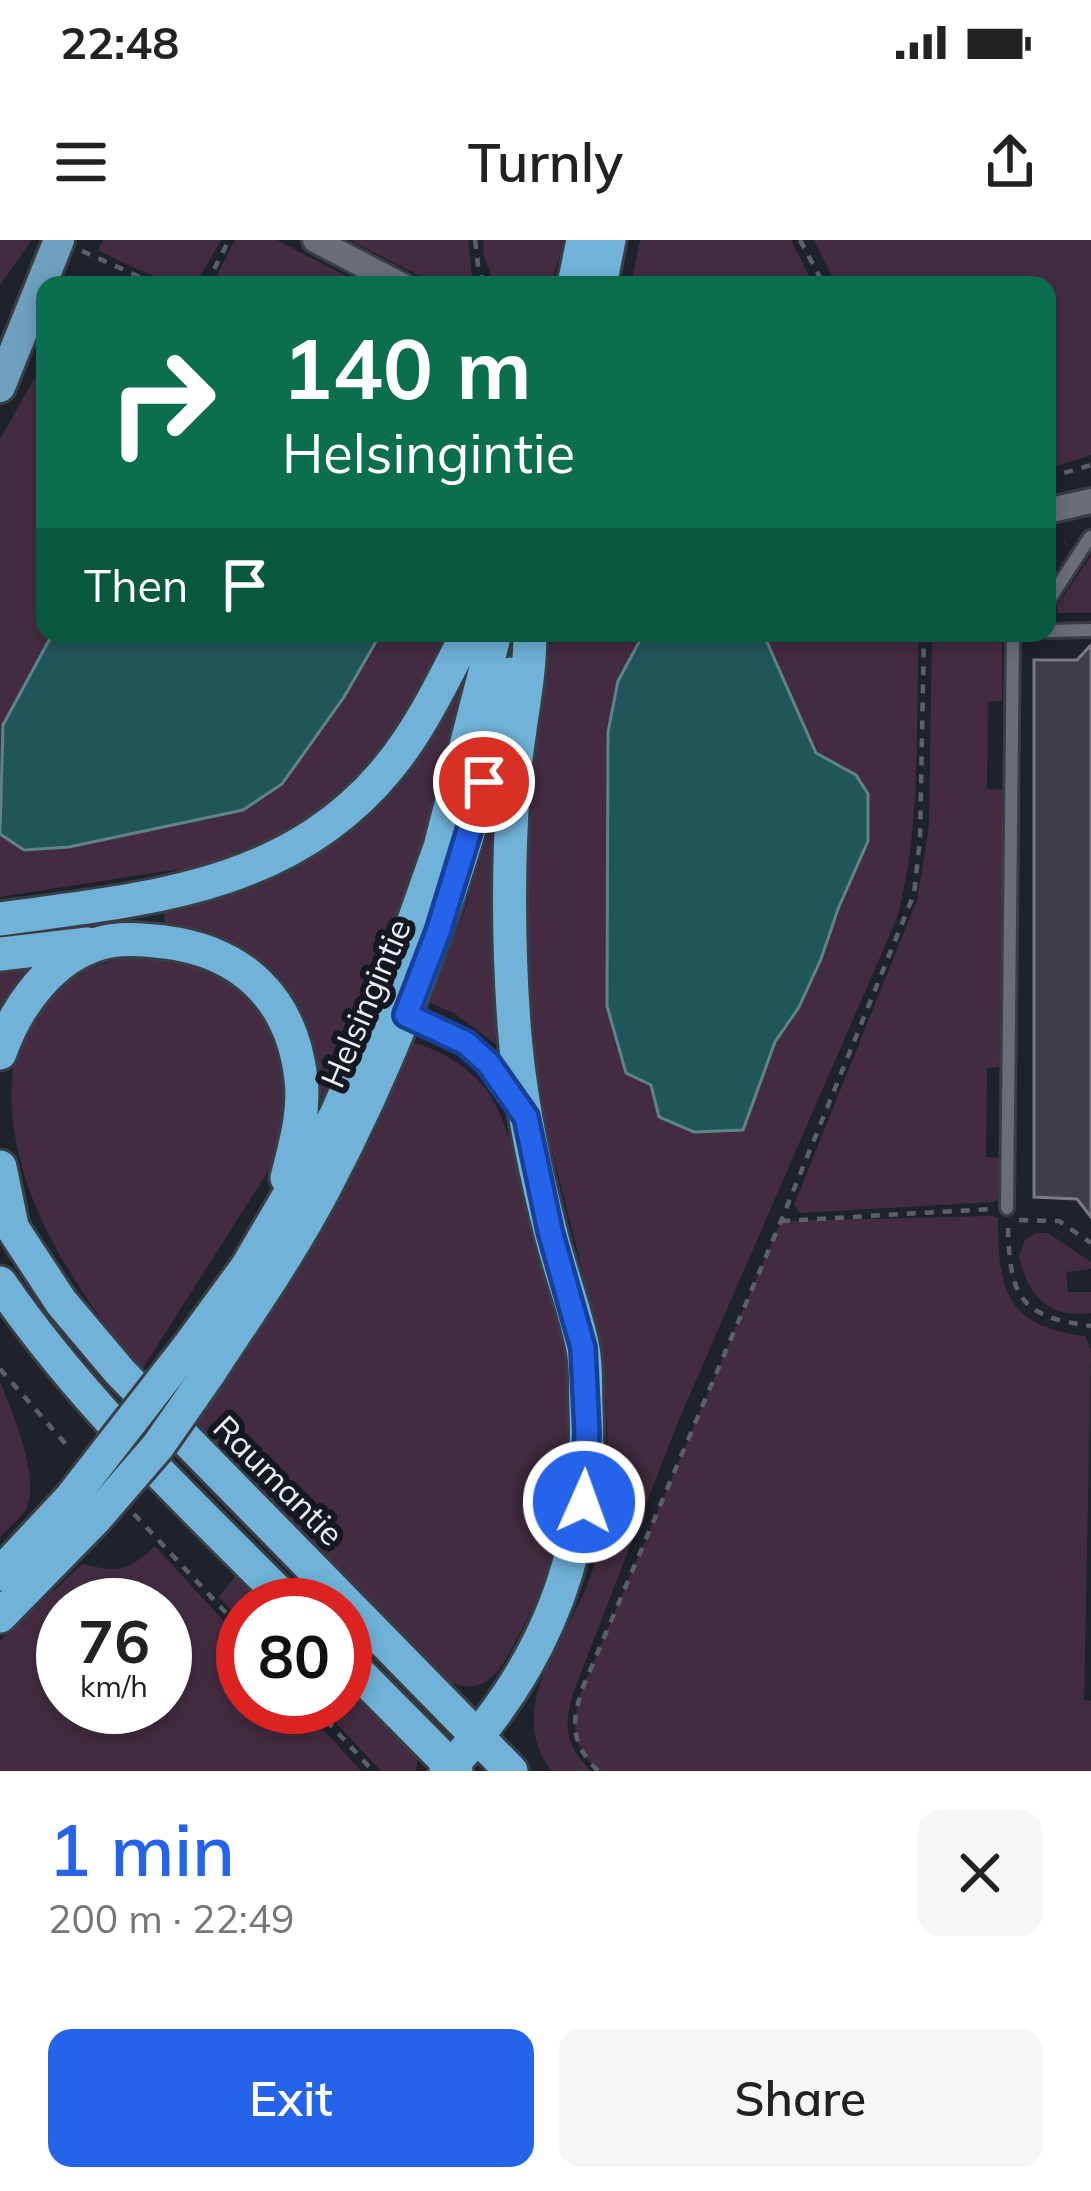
<!DOCTYPE html>
<html lang="en">
<head>
<meta charset="utf-8">
<style>
	:root { --surface:#fff; --page:#f6f6f6; --text:#222; --muted:#767676; --accent:#2563eb }
	body { margin:0; font-family:Mulish,sans-serif; background:var(--page); color:var(--text); height:100vh; display:flex; flex-direction:column; font-size:45px; white-space:nowrap }
	* { box-sizing:border-box; margin:0 }
	p { font-size:39px; color:var(--muted) }
	.icon { flex:none; width:66px; height:66px; fill:none; stroke:currentColor; stroke-width:2; stroke-linecap:round; stroke-linejoin:round }
	.map { position:relative; height:1531px; overflow:hidden }
	.sheet { display:flex; flex-direction:column; background:var(--surface); flex:1 }
	.sheet>* { flex:none }
	.hud { position:absolute; left:36px; top:36px; width:1020px; height:366px; border-radius:24px; box-shadow:0 6px 18px #0003; background:#0b6e4f; color:#fff; overflow:hidden }
	.speed { position:absolute; left:36px; top:1338px; display:flex; gap:24px; font-size:60px; font-weight:700; text-align:center }
	.speed>* { display:grid; place-content:center; width:156px; height:156px; border-radius:50%; background:var(--surface); box-shadow:0 6px 18px #0003; line-height:1 }
	.speed small { font-size:30px; font-weight:400 }
	.speed .limit { border:18px solid #d22; background:#fff; color:#111 }
	.pin { position:absolute; display:grid; place-items:center; width:102px; height:102px; color:#fff; margin:-51px; border:6px solid #fff; border-radius:50%; box-shadow:0 3px 12px #0007 }
	.me { position:absolute; width:132px; margin:-66px; rotate:2deg; stroke-linejoin:round; filter:drop-shadow(0 0 9px #0008) }
	.turn { display:flex; align-items:center; gap:42px; height:252px; padding:0 48px; font-size:54px }
	.turn .icon { width:156px; height:156px; stroke-width:2.5 }
	.turn b { display:block; font-size:84px; line-height:102px }
	.then { display:flex; align-items:center; height:114px; padding:0 48px; background:#0003; gap:24px; font-size:45px }
	.round { display:grid; place-items:center; flex:none; width:126px; height:126px; border-radius:24px; background:var(--page) }
	.headline { display:flex; align-items:center; justify-content:space-between; height:204px; padding:0 48px }
	h1 { font-size:72px; font-weight:600; line-height:90px; color:var(--accent) }
	.action { display:flex; gap:24px; margin-top:auto; padding:24px 48px }
	.action a { flex:1; height:138px; border-radius:24px; background:var(--accent); color:#fff; font-size:48px; font-weight:600; line-height:138px; text-align:center }
	.action a+a { background:var(--page); color:var(--text) }
	.status { display:flex; justify-content:space-between; align-items:center; height:84px; padding:0 60px; background:var(--surface); direction:ltr }
	.status svg { height:33px; fill:currentColor }
	header { display:flex; justify-content:space-between; align-items:center; height:156px; padding:0 48px; background:var(--surface); font-size:54px; font-weight:600 }
	.map>svg:first-child { display:block }
	.green { fill:#432c41; fill-rule:evenodd }
	.water { fill:#20565a; stroke:#5e8488; stroke-width:3 }
	.building { fill:#3f3d46; stroke:#7b7883; stroke-width:3 }
	.lines { fill:none; stroke-linecap:round; stroke-linejoin:round }
	.service-casing { stroke:#3a3d44; stroke-width:18 }
	.minor-casing { stroke:#3a3d44; stroke-width:30 }
	.primary-casing { stroke:#3a3d44; stroke-width:36 }
	.trunk-casing { stroke:#3a3d44; stroke-width:39 }
	.path { stroke:#5d6068; stroke-width:4.5; stroke-dasharray:9 9; stroke-linecap:butt }
	.service { stroke:#696e78; stroke-width:12 }
	.minor { stroke:#696e78; stroke-width:24 }
	.primary { stroke:#6ea1c0; stroke-width:30 }
	.trunk { stroke:#70b2d8; stroke-width:33 }
	.trunk-bridge-casing { stroke:#3a3d44; stroke-width:39; stroke-linecap:butt }
	.trunk-bridge { stroke:#70b2d8; stroke-width:33 }
	.route-casing { stroke:#184099; stroke-width:30 }
	.route { stroke:#2563eb; stroke-width:21 }
	.labels { text-anchor:middle; dominant-baseline:central; stroke-width:12; stroke-linejoin:round; paint-order:stroke }
	.street-label { font-size:33px; fill:#edeff5; stroke:#151820 }
</style>
</head>
<body>
<div class="status"><b>22:48</b><svg viewBox="0 0 49 12"><path d="M0 12V9h3v3zM5 12V6h3v6zM10 12V3h3v9zM15 12V0h3v12zM26 1h20v11H26zM47 4h2v5h-2z"/></svg></div>
<header><svg class="icon" aria-label="menu" viewBox="0 0 24 24"><path d="M4 6h16M4 12h16M4 18h16"/></svg>Turnly<svg class="icon" aria-label="share" viewBox="0 0 24 24"><path d="M12 15V3M7 8l5-5 5 5M5 13v7h14v-7"/></svg></header>
<div class="map">
<svg width="1091" height="1531" viewBox="0 0 1091 1531">
	<rect width="100%" height="100%" fill="#1e222a"/>
	<g class="green">
		<polygon points="0,0 32,0 0,45"/>
		<path d="M103 0H221L195 45C161 42 128 26 98 10Z"/>
		<polygon points="235,0 277,0 363,45 219,45 217,35"/>
		<polygon points="350,0 468,0 473,45 437,45"/>
		<polygon points="484,0 564,0 551,45 495,45 483,13"/>
		<polygon points="640,0 791,0 814,45 631,45"/>
		<polygon points="814,0 1091,0 1091,215 1047,229 1047,45 836,45"/>
		<path d="M45 120V393H448C406 488 347 580 244 616 216 626 184 629 154 633 103 641 51 649 0 657V199Z"/>
		<polygon points="1091,316 1091,373 1058,373 1057,366"/>
		<path d="M552 393H644L618 441 743 890 775 802 799 767 821 719 838 669 856 535 816 513 763 393H919C915 489 922 585 897 678L678 1182 575 1448C563 1484 564 1503 591 1531H551C503 1465 568 1399 590 1338 600 1309 604 1269 606 1239 616 1113 566 986 542 863 512 712 518 543 552 393Z"/>
		<polygon points="932,393 1002,393 1002,461 988,462 987,549 1002,550 1002,827 987,828 986,917 1000,918 999,957 994,962 800,973 794,965 917,660 929,586"/>
		<path d="M463 439 468 440 420 625 368 765 325 858 318 855C311 757 263 701 165 687L164 671C323 638 385 577 463 439Z"/>
		<polygon points="499,544 505,805 497,805 454,773 430,763 467,664"/>
		<path d="M129 716 185 722 237 745 274 792 288 857 276 919 141 1131C74 1047 0 942 13 829 19 793 38 760 69 738 85 727 111 722 129 716Z"/>
		<polygon points="41,723 0,773 0,728"/>
		<path d="M413 802C443 812 469 826 488 852 503 875 511 903 519 929 553 1027 587 1169 569 1272 561 1314 541 1354 521 1391 501 1429 489 1460 442 1440L193 1189 312 1008 366 906Z"/>
		<path d="M992 976 998 978C998 1051 1006 1086 1085 1096L1091 1109 1084 1460 1091 1461V1531H598C570 1502 571 1483 583 1447L781 981Z"/>
		<path d="M1036 993H1048L1091 1022V1029L1066 1032 1068 1052H1091V1073C1049 1079 1028 1056 1019 1017L1025 1000Z"/>
		<path d="M0 1142C12 1169 40 1239 27 1267 22 1278 8 1288 0 1297Z"/>
		<path d="M155 1306 243 1402V1467H303L361 1531H0V1401L82 1324C119 1333 128 1331 155 1306ZM63 1365H165V1467H63Z"/>
		<polygon points="238,1333 270,1365 243,1365 243,1383 219,1357"/>
		<polygon points="345,1439 418,1512 416,1531 381,1531 321,1467 345,1467"/>
	</g>
	<g class="water">
		<polygon points="53,393 381,393 344,457 282,544 243,570 69,607 24,610 0,594 3,485"/>
		<polygon points="644,393 763,393 816,513 856,535 868,554 868,601 838,669 821,719 799,767 775,802 743,890 694,892 659,877 651,845 626,833 607,766 608,492 618,441"/>
	</g>
	<polygon class="building" points="1091,405 1091,977 1077,959 1034,957 1034,420 1077,420"/>
	<g class="lines">
		<defs>
			<g id="service">
				<polyline points="1047,363 1090,297"/>
				<polyline points="1047,391 1091,390"/>
				<path d="M407 775C457 795 481 811 511 856"/>
				<polyline points="1007,968 1013,393"/>
			</g>
			<g id="minor">
				<polyline points="315,0 401,45"/>
				<polyline points="1047,271 1091,261"/>
			</g>
			<polyline id="primary" points="0,147 59,0"/>
			<g id="trunk">
				<polyline points="574,45 583,0"/>
				<polyline points="600,45 609,0"/>
				<path d="M0 679C146 659 290 649 389 527 422 487 444 438 468 393"/>
				<polyline points="0,714 88,704"/>
				<path d="M0 813C16 767 51 717 101 703 121 697 146 700 165 702 243 712 292 759 301 839 305 873 295 905 287 938"/>
				<polyline points="0,927 12,986"/>
				<polyline points="0,969 61,1062 120,1132 511,1531"/>
				<path d="M0 1043C85 1166 187 1260 291 1365"/>
				<polyline points="187,1109 247,1027 336,875 384,765 440,607 495,393"/>
				<path d="M209 1133C249 1072 291 1012 325 947 411 784 468 613 511 434"/>
				<polyline points="0,1334 71,1258"/>
				<polyline points="0,1376 95,1279"/>
				<polyline points="345,1419 456,1531"/>
				<path d="M446 1531C545 1429 592 1310 586 1168 585 1147 587 1124 582 1104 574 1066 559 1028 550 990 533 923 519 853 514 784 508 701 508 620 514 538 518 489 530 443 530 393"/>
			</g>
		</defs>
		<use href="#service" class="service-casing"/>
		<use href="#minor" class="minor-casing"/>
		<use href="#primary" class="primary-casing"/>
		<use href="#trunk" class="trunk-casing"/>
		<g class="path">
			<polyline points="475,0 479,33 486,45"/>
			<polyline points="800,0 824,45"/>
			<polyline points="82,11 158,45"/>
			<polyline points="206,45 229,0"/>
			<polyline points="1047,238 1091,225"/>
			<polyline points="1047,305 1065,302"/>
			<polyline points="1019,980 1059,981 1091,1003"/>
			<polyline points="781,981 991,969"/>
			<path d="M1008 988C1010 1057 1020 1077 1091 1086"/>
			<polyline points="0,1129 71,1210"/>
			<polyline points="134,1274 243,1391"/>
			<polyline points="314,1467 373,1531"/>
			<path d="M598 1531C570 1502 571 1483 583 1447L781 981 914 654 920 599 924 393"/>
		</g>
		<use href="#service" class="service"/>
		<use href="#minor" class="minor"/>
		<use href="#primary" class="primary"/>
		<use href="#trunk" class="trunk"/>
		<defs>
			<g id="trunk-bridge">
				<polyline points="71,1258 187,1109"/>
				<polyline points="95,1279 158,1206 209,1133"/>
			</g>
		</defs>
		<use href="#trunk-bridge" class="trunk-bridge-casing"/>
		<use href="#trunk-bridge" class="trunk-bridge"/>
	</g>
	<g class="lines">
		<defs>
			<polyline id="route" points="484,542 438,692 406,775 466,803 488,823 526,877 550,991 583,1108 587,1193 584,1262"/>
		</defs>
		<use href="#route" class="route-casing"/>
		<use href="#route" class="route"/>
	</g>
	<g class="labels">
		<g class="street-label">
			<text transform="translate(365 763) rotate(-67)">Helsingintie</text>
			<text transform="translate(279 1240) rotate(45)">Raumantie</text>
		</g>
	</g>
</svg>
<div class="speed"><div>76<small>km/h</small></div><div class="limit">80</div></div>
<div class="pin" style="left:484px;top:542px;background:#d93025"><svg class="icon" aria-label="arrive" viewBox="0 0 24 24"><path d="M6 21V4h12l-3 4 3 4H6"/></svg></div>
<svg class="me" style="left:584px;top:1262px" viewBox="-20 -20 40 40"><circle r="17" fill="#2563eb" stroke="#fff" stroke-width="3"/><path d="M0-11L8 9 0 5-8 9z" fill="#fff"/></svg>
<div class="hud">
<div class="turn"><svg class="icon" aria-label="right" viewBox="0 0 24 24"><path d="M7 20v-9h11M14 6l5 5-5 5"/></svg><div><b>140 m</b>Helsingintie</div></div>
<div class="then">Then<svg class="icon" aria-label="arrive" viewBox="0 0 24 24"><path d="M6 21V4h12l-3 4 3 4H6"/></svg></div>
</div>
</div>
<section class="sheet">
<div class="headline"><div><h1>1 min</h1><p>200 m · 22:49</p></div><a class="round"><svg class="icon" aria-label="close" viewBox="0 0 24 24"><path d="M6 6l12 12M18 6L6 18"/></svg></a></div>
<div class="action"><a>Exit</a><a>Share</a></div>
</section>
</body>
</html>
